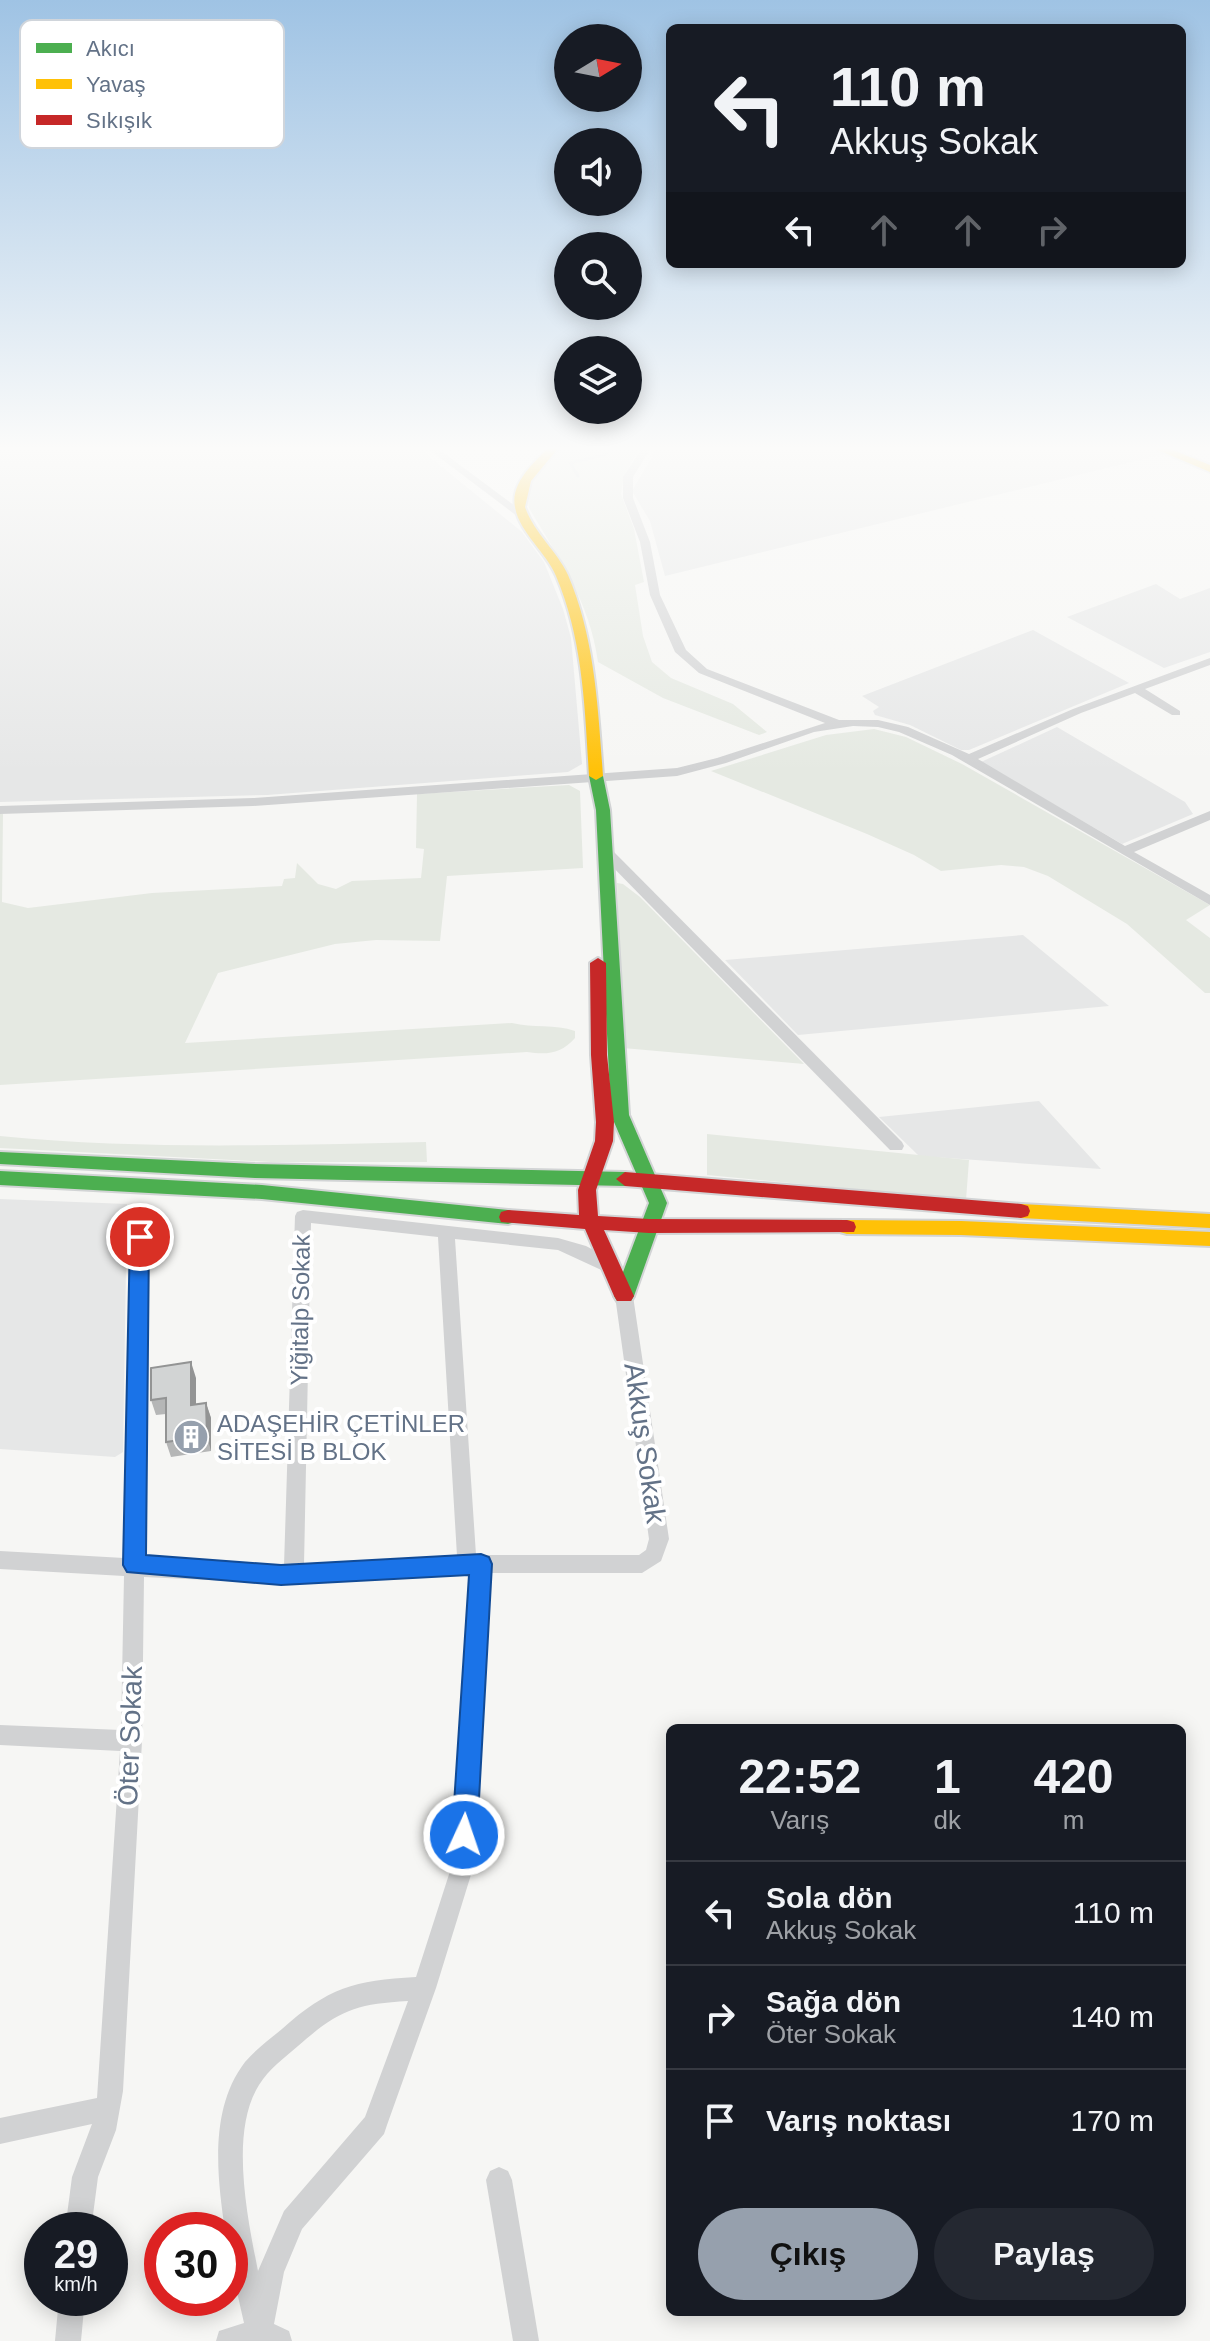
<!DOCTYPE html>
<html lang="tr">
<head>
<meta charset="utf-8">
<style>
	:root { --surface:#171b24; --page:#242831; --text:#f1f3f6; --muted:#9ea1a6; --line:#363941; --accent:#96a0ad }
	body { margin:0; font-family:Arial,sans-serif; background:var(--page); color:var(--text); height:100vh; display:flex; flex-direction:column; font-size:30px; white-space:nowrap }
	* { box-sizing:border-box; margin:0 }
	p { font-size:26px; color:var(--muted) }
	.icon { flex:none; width:44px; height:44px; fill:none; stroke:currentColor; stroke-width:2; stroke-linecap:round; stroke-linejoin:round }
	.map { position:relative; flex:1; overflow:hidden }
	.drawer { position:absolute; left:666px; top:1724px; width:520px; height:592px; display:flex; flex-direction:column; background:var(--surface); border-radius:12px; box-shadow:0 4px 20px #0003 }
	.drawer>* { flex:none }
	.guide { position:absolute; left:666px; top:24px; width:520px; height:244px; border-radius:12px; box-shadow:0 4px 20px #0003; background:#171b24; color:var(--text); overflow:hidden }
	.needle { width:52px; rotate:80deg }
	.buttons { position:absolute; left:554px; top:24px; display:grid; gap:16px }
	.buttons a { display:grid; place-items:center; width:88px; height:88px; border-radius:50%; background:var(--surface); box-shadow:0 4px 20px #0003; font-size:40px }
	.speed { position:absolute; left:24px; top:2212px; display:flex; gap:16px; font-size:40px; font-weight:700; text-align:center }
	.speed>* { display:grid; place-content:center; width:104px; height:104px; border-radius:50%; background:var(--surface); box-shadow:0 4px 20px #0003; line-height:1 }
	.speed small { font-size:20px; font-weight:400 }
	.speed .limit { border:12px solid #d22; background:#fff; color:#111 }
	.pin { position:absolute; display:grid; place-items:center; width:68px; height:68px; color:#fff; margin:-34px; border:4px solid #fff; border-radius:50%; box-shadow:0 2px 8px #0007 }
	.me { position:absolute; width:88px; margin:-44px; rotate:3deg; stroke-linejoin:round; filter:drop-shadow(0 0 6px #0008) }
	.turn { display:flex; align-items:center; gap:28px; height:168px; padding:0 32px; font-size:36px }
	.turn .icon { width:104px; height:104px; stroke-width:2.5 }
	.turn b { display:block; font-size:56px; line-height:68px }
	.lanes { display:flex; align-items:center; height:76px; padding:0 32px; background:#0003; justify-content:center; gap:40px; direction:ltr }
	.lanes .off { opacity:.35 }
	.eta { display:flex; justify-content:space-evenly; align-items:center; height:136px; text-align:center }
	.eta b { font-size:48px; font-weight:600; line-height:56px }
	.primary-button { display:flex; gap:16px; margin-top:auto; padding:16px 32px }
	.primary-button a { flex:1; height:92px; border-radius:48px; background:var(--accent); color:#111; font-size:32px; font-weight:600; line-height:92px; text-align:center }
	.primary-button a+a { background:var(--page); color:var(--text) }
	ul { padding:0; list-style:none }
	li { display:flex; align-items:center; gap:24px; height:104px; padding:0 32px; border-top:2px solid var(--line) }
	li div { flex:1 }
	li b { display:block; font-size:30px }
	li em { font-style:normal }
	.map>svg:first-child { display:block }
	.built { fill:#e6e7e7 }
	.green { fill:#e5e9e2 }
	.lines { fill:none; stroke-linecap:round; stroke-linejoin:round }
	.stream { stroke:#d3d9dd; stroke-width:3 }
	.fast-casing { stroke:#d2d4d5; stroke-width:4 }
	.slow-casing { stroke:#d2d4d5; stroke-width:4 }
	.jam-casing { stroke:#d2d4d5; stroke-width:4 }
	.street { fill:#d1d2d3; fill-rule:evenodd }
	.fast { fill:#4caf50; fill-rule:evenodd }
	.slow { fill:#ffc107; fill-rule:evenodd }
	.jam { fill:#c62828; fill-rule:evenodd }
	.wall { fill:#b5b6b6 }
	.shaded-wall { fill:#939494 }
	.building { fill:#d2d4d4; stroke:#939494; stroke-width:2 }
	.route { fill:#1a73e8; stroke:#114b97; stroke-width:2 }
	.labels { text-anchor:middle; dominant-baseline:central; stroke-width:8; stroke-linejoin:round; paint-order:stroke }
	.street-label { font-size:24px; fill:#637287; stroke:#fff }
	.poi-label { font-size:24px; fill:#637287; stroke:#fff; text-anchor:start }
	.near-street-label { font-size:28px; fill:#637287; stroke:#fff }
	.key { fill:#fff; stroke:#d0d5db; stroke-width:2 }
	.key-label { font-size:22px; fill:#637287 }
</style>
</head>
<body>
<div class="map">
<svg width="1210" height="2341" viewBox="0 0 1210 2341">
	<rect width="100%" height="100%" fill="#f6f6f4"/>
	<g class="built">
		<polygon points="0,445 415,445 522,532 544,562 563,609 571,638 582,764 568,772 267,795 0,802"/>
		<polygon points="659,445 1142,445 1164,454 665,576 650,521 632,491"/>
		<polygon points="1156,584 1180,599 1210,588 1210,652 1164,668 1067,617"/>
		<polygon points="1033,630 1129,683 969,750 961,750 910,725 875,715 873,711 879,707 862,696"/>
		<polygon points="1057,727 1185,802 1193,814 1122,844 981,762"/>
		<polygon points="1023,935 1109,1006 798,1035 725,960"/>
		<polygon points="1039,1101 1101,1169 919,1156 879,1117"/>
		<polygon points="0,1199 127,1204 123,1452 115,1457 0,1449"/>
	</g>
	<g class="green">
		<path d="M561 445H641L624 476 621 494 634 529 644 582 635 585 643 636 652 662 671 678 733 704 767 732 759 735 663 698 598 662C590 602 559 559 529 508 524 481 544 464 561 445Z"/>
		<polygon points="874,729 906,737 962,764 1210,905 1186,920 1210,938 1210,993 1205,993 1127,924 1048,876 1024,867 1001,865 941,871 914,855 867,834 711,771 826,735"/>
		<path d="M569 785 580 791 583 868 447 876 440 941 376 940 335 944 218 973 185 1043 512 1023C533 1028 555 1024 575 1031V1038C561 1054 547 1055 527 1052L0 1085V814H3L2 902 28 908 152 893 282 886 284 879 295 878 297 863 318 884 336 889 352 881 421 878 424 849 416 848 417 794Z"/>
		<polygon points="617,883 623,884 640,897 804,1064 623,1048"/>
		<polygon points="707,1134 969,1160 966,1200 707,1175"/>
		<path d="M0 1136C142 1150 284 1145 426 1142L427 1162H271L0 1148Z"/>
	</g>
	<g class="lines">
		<polyline class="stream" points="578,476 570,463 604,455 614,445"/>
		<defs>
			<g id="fast">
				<polygon points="596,772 603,776 610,810 629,1115 667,1203 634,1296 631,1301 617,1301 614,1296 649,1203 611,1115 596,810 589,776"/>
				<polygon points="0,1152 255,1164 625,1172 634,1179 625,1186 255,1178 0,1164"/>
				<polygon points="0,1171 262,1185 508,1210 515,1212 517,1217 515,1222 508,1224 262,1199 0,1185"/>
			</g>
			<g id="slow">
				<path d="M551 445H561L531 481 525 507C534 533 557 551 568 575 595 638 598 708 603 776L596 780 589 776C585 709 583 639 556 576 546 552 519 532 515 507 510 482 536 461 551 445Z"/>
				<polygon points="1146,445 1160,445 1210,465 1210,472"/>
				<polygon points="1021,1204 1210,1214 1210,1228 1021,1218 1014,1216 1012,1211 1014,1206"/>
				<polygon points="847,1220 961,1221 1210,1232 1210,1246 961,1235 847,1234 840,1232 838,1227 840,1222"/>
			</g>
			<g id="jam">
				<polygon points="598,958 606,963 607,1055 614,1122 613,1141 596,1190 598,1216 649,1219 847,1220 854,1222 856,1227 854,1232 649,1233 604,1230 634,1296 631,1301 617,1301 614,1296 585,1229 501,1222 499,1217 501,1212 508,1210 579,1215 578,1190 595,1141 596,1122 591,1055 590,963"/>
				<polygon points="625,1172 1021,1204 1028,1206 1030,1211 1028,1216 1021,1218 625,1186 616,1179"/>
			</g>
		</defs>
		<use href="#fast" class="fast-casing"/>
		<use href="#slow" class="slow-casing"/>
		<use href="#jam" class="jam-casing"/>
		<g class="street">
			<polygon points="423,445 433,445 527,515 527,519 521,519"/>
			<polygon points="520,445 542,445 557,449 552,452"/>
			<polygon points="644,445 653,445 633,477 633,498 650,542 660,595 686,650 707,669 839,720 878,720 908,727 969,754 1073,709 1210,658 1210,665 1145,689 1180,711 1180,715 1172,715 1135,693 1081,713 978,759 1125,846 1210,811 1210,820 1134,852 1210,895 1210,905 952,755 899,732 878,727 853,726 814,732 726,763 677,776 253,806 0,814 0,806 253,798 677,768 717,758 825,723 699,673 675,652 650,595 640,542 623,498 623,477"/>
			<polygon points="606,848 611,849 902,1142 904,1146 902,1150 890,1150 601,855 599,852"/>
			<path d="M303 1210 558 1238 586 1246 616 1262 618 1267 616 1272 610 1274 558 1250 455 1239 476 1555H639L646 1550 649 1539 615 1296 618 1291H630L633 1296 669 1539 661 1561 642 1573H490L474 1865 436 1988 387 2125 384 2134 302 2229 284 2272 274 2324 289 2331 292 2341H216L219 2331 244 2323 230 2261V2230H225C217 2176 209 2109 245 2062 256 2049 269 2040 282 2029 328 1988 354 1980 416 1977L452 1865 471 1573 294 1584 144 1577 142 1741 123 2091 116 2130 98 2177 91 2230H65L72 2177 92 2124 0 2144V2118L97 2098 120 1751 0 1745V1725L121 1730 124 1576 0 1569V1551L124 1558 132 1237 134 1233H146L148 1237 144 1559 284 1566 295 1216 297 1212ZM311 1223 438 1237 457 1556 304 1565ZM408 2001 365 2117 284 2211 258 2271C248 2220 229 2132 259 2085 269 2069 284 2058 298 2046 338 2011 354 2004 408 2001Z"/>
			<polygon points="499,2167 508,2171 512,2180 539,2341 513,2341 486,2180 490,2171"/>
			<polygon points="59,2298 85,2298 81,2341 55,2341"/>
		</g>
		<use href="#fast" class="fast"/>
		<use href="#slow" class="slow"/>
		<use href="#jam" class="jam"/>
	</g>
	<polygon class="wall" points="196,1378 196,1404 206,1403 211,1418 211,1451 171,1457 166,1442 166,1414 156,1415 151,1400"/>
	<g class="shaded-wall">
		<polygon points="191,1362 196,1378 196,1420 191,1405"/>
		<polygon points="206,1403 211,1418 211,1451 207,1436"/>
	</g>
	<polygon class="building" points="191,1362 191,1405 206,1403 207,1436 166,1442 166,1398 151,1400 151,1368"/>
	<linearGradient id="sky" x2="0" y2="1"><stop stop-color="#9fc3e4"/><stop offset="0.58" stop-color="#fbfbfa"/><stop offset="1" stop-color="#fbfbfa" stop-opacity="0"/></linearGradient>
	<rect width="1210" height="773" fill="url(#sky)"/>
	<polygon class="route" points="140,1229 149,1237 146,1555 281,1565 481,1554 489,1557 492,1564 477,1835 473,1844 464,1847 455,1844 452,1835 469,1575 281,1585 127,1572 123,1565 130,1237"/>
	<defs>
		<symbol id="building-disc" viewBox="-11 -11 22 22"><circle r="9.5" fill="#96a0ad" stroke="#fff"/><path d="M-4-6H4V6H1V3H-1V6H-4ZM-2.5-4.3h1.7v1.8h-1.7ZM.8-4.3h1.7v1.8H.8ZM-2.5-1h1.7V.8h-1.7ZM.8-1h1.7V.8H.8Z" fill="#fff"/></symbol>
	</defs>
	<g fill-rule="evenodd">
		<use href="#building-disc" x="171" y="1417" width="40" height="40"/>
	</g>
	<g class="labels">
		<g class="street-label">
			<text transform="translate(300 1310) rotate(-89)">Yiğitalp Sokak</text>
		</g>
		<g class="poi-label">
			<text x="217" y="1423">ADAŞEHİR ÇETİNLER<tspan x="217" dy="28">SİTESİ B BLOK</tspan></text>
		</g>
		<g class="near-street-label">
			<text transform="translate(645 1443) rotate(82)">Akkuş Sokak</text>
			<text transform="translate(130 1736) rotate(-88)">Öter Sokak</text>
		</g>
	</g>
	<rect x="20" y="20" width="264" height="128" rx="12" class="key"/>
	<rect x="36" y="43" width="36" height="10" fill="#4caf50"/>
	<rect x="36" y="79" width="36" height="10" fill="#ffc107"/>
	<rect x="36" y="115" width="36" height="10" fill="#c62828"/>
	<g class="key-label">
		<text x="86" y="56">Akıcı</text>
		<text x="86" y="92">Yavaş</text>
		<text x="86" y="128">Sıkışık</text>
	</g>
</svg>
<div class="buttons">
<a><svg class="needle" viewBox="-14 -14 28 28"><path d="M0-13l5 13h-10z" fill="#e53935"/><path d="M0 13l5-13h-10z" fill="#9ea1a6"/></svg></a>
<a><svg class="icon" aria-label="sound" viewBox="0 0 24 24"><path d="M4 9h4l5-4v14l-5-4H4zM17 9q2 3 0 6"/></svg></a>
<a><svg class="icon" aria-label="search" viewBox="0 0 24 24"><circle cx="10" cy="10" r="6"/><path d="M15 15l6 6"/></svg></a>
<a><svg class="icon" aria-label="layers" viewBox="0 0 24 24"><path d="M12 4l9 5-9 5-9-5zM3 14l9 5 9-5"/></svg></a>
</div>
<div class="speed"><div>29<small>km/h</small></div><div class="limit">30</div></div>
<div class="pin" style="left:140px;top:1237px;background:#d93025"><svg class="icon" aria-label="arrive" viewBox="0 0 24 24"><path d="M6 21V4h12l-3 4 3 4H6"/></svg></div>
<svg class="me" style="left:464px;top:1835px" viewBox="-20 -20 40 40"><circle r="17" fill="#1a73e8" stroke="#fff" stroke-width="3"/><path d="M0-11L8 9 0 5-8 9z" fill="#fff"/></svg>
<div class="guide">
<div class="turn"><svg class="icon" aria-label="left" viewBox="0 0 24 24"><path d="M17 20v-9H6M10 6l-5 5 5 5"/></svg><div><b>110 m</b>Akkuş Sokak</div></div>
<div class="lanes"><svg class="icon" aria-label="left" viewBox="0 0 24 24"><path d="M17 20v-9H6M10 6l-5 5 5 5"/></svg><svg class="icon off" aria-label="ahead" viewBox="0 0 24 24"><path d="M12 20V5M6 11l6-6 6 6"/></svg><svg class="icon off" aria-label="ahead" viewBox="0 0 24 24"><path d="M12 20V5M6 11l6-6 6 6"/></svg><svg class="icon off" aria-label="right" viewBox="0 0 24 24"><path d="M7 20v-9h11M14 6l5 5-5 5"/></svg></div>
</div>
<section class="drawer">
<div class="eta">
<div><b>22:52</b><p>Varış</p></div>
<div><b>1</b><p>dk</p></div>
<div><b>420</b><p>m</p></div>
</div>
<ul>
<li><svg class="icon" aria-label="left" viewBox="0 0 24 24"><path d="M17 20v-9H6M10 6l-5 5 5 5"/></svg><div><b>Sola dön</b><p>Akkuş Sokak</p></div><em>110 m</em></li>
<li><svg class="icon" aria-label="right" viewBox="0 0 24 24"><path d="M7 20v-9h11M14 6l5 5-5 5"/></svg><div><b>Sağa dön</b><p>Öter Sokak</p></div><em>140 m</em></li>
<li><svg class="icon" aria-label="arrive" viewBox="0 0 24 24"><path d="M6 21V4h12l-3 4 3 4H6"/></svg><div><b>Varış noktası</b></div><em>170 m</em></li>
</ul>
<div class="primary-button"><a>Çıkış</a><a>Paylaş</a></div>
</section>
</div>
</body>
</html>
